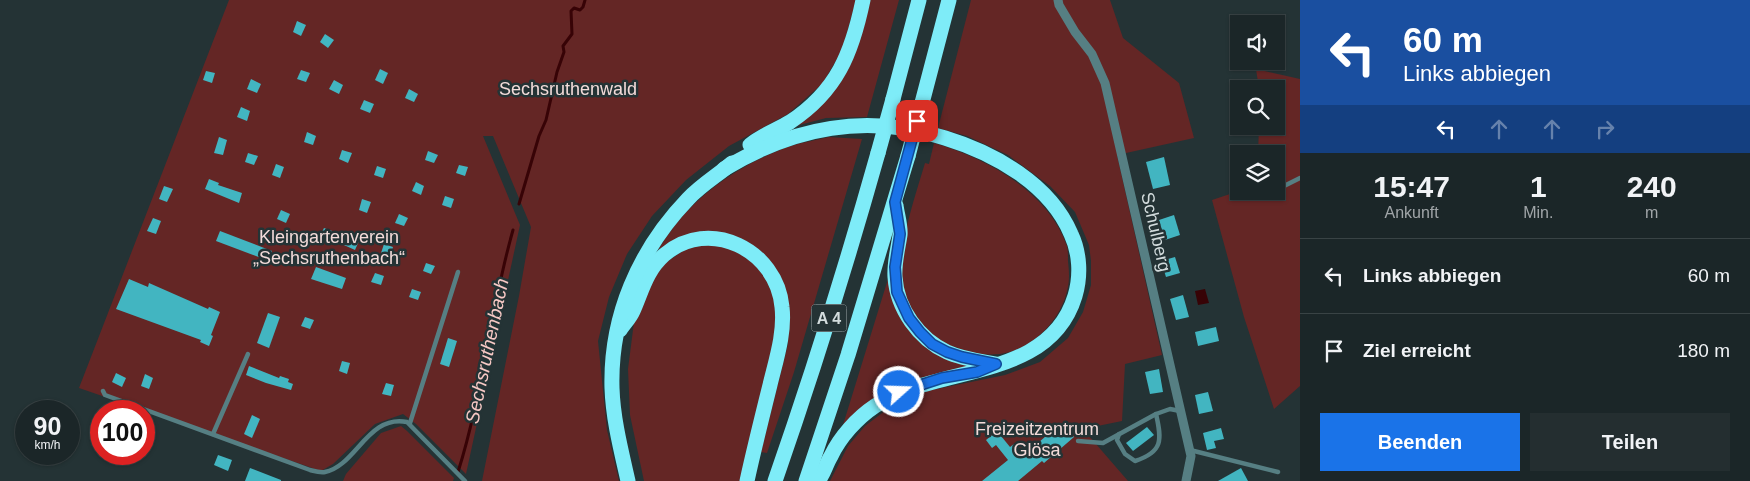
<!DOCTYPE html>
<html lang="de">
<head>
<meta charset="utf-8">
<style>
	:root { --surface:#1b2628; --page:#242e30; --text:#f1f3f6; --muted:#a0a5a8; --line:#394345; --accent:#1a73e8 }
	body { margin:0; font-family:Arial,sans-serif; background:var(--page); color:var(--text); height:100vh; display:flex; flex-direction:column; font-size:19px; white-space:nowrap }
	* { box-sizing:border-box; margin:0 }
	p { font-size:16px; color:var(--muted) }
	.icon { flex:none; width:28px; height:28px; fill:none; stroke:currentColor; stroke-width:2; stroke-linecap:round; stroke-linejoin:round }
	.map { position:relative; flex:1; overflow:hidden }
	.panel { display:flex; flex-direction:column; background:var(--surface); width:450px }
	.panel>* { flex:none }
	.hud { background:#1a4fa0; color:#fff; overflow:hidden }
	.buttons { position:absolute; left:1230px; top:15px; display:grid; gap:10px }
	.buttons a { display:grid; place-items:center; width:55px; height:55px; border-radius:0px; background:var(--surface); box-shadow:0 1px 4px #0004,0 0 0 1px var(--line); font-size:25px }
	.speed { position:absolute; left:15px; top:400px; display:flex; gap:10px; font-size:25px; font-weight:700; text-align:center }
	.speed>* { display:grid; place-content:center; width:65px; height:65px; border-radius:50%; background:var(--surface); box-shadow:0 1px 4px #0004,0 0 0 1px var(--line); line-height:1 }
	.speed small { font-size:12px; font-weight:400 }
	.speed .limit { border:8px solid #d22; background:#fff; color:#111 }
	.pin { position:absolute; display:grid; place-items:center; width:42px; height:42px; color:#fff; margin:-21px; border-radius:10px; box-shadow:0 2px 8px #0006 }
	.me { position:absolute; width:55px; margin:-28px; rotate:70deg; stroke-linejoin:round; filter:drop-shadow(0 0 4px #0008) }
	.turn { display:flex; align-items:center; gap:18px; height:105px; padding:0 20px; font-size:22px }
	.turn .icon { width:65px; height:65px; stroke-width:2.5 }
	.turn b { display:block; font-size:35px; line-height:42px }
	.lanes { display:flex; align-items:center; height:48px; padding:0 20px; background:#0003; justify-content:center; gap:25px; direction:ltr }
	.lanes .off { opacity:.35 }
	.eta { display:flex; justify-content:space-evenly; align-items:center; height:85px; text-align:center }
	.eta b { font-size:30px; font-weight:600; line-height:35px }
	.cta { display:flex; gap:10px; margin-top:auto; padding:10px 20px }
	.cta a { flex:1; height:58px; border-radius:0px; background:var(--accent); color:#fff; font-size:20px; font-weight:600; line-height:58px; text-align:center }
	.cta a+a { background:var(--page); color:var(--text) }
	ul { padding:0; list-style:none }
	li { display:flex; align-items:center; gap:15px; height:75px; padding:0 20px; border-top:1px solid var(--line) }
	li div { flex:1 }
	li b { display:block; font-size:19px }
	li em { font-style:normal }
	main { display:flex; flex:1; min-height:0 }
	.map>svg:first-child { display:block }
	.green { fill:#642625 }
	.water { fill:#370306 }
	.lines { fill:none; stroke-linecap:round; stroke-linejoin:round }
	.stream { stroke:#370306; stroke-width:3 }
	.building { fill:#42b5c1 }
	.service { stroke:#567f83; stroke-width:4.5 }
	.minor { stroke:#567f83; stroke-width:9 }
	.motorway { stroke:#7eecf8; stroke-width:15 }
	.motorway-bridge { stroke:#7eecf8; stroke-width:15 }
	.route-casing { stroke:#114b97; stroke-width:12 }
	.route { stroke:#1a73e8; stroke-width:9 }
	.labels { text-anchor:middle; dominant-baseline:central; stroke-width:5; stroke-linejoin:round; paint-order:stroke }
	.shield { fill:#243335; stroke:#9ea9ab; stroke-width:1 }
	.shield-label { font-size:16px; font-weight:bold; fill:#d3dcdd }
	.park-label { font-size:18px; fill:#f3dbd9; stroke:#243335 }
	.street-label { font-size:18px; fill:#d3dcdd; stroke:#243335 }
	.water-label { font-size:19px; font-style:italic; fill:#f7c9c5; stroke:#243335 }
</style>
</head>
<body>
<main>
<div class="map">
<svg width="1300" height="481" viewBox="0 0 1300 481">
	<rect width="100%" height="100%" fill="#243335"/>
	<g class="green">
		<polygon points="229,0 856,0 842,51 822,84 788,114 729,146 686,180 652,216 627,254 609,297 598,341 607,430 619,481 482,481 519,296 531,227 493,136 483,136 520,225 466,474 416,424 403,414 375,424 333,464 321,471 79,388"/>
		<polygon points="868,0 899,0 867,117 826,118 788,128 819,106"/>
		<polygon points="971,0 1110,0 1123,38 1179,83 1194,138 1117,155 1162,355 1125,364 1122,421 1083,429 1128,481 830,481 848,446 865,426 886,410 927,391 1005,375 1040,362 1068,338 1083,312 1091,285 1091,261 1089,245 1075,212 1050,186 1008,155 967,136 938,128"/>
		<polygon points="1256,69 1300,79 1300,386 1274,409 1244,317 1212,200 1239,191 1276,191 1276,154 1258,154 1259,126 1276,126 1276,89 1259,89"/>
		<path d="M829 137 862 139 794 372 767 453 761 452 788 344V317L778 272 764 254 746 241 724 233 681 237 658 250C663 242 669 233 675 225 705 188 747 161 791 146 803 142 817 140 829 137Z"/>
		<path d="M934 143C986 158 1048 191 1067 246 1068 250 1068 256 1068 261 1069 270 1070 281 1067 291 1061 318 1037 344 1010 352 990 357 974 354 955 347 950 346 945 345 941 343 922 332 907 309 902 288 895 254 915 197 925 163L929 164Z"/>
		<path d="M709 244C718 246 728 247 736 251 772 267 777 296 776 332L740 481H644L630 415 628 369 634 322 648 286 665 263 686 249Z"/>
		<path d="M888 279 902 319 976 367C954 371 932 374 911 381 885 389 863 408 843 425Z"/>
		<polygon points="401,426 407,431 454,478 453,481 343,481 346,474 381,433"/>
	</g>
	<polygon class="water" points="1205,289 1209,303 1198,305 1195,291"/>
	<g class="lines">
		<g class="stream">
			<polyline points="519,204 539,136 546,120 557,72 564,52 563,46 572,34 571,11 574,8 580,10 583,7 585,0"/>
			<path d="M458 472C483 393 490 310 513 230"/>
		</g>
	</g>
	<g class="building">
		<polygon points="297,21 306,25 301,36 293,32"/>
		<polygon points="325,34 334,40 328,48 320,42"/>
		<polygon points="380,69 388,73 383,84 375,80"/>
		<polygon points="301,70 310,73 306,82 297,79"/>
		<polygon points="206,71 215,73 212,83 203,80"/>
		<polygon points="251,79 261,84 257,93 247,89"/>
		<polygon points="334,80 343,85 339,94 329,89"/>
		<polygon points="409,89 418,94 414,102 405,98"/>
		<polygon points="364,100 374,104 370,113 360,109"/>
		<polygon points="241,107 250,111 247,121 237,117"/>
		<polygon points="307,132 316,136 313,145 304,142"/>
		<polygon points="219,137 227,140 223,155 214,153"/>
		<polygon points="342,150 352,153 348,163 339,159"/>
		<polygon points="428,151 438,155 434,163 425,160"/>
		<polygon points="248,153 258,156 254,165 245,162"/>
		<polygon points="1164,157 1170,185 1153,189 1146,162"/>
		<polygon points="276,164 284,167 280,178 272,175"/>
		<polygon points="459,165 468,167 465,176 456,173"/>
		<polygon points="377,166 386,169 383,178 374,175"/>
		<polygon points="209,179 219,183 218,185 242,193 239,203 205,189"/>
		<polygon points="416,182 424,186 421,195 412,191"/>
		<polygon points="164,186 173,189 167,202 159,199"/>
		<polygon points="445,196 454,199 451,208 442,205"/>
		<polygon points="362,199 371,202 367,213 359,210"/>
		<polygon points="281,210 290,214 286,223 277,219"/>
		<polygon points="399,214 408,218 404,226 395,223"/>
		<polygon points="1174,215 1180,235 1165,240 1159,220"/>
		<polygon points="153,218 161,221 156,234 147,231"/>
		<polygon points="324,228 359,241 355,250 335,241 335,242 326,239 327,237 321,234"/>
		<polygon points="220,231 272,251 269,261 216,241"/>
		<polygon points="384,244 393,247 390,256 381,253"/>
		<polygon points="1175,257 1180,273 1166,277 1161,261"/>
		<polygon points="426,263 435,266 431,274 423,271"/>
		<polygon points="316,267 346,278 342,289 311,279"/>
		<polygon points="375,273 384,276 381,285 371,282"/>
		<polygon points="129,279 148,287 149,283 208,309 209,307 220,312 211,335 213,336 209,346 200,342 201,340 116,309"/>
		<polygon points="412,289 421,292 418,300 409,297"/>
		<polygon points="1183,295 1189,317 1176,320 1170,299"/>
		<polygon points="268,313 280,317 269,348 257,343"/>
		<polygon points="305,317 314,320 310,329 301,326"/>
		<polygon points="1216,327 1219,341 1198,346 1195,332"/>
		<polygon points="448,338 457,341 449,367 440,364"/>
		<polygon points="342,361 350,363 347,374 339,371"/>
		<polygon points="249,366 279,378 280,376 289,379 288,382 293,384 291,390 266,383 246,375"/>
		<polygon points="1159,369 1163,392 1150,394 1145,372"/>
		<polygon points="116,373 126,378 122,387 112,382"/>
		<polygon points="145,374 153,378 149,389 141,386"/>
		<polygon points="386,383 394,385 391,396 382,394"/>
		<polygon points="1208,392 1213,411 1199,414 1195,395"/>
		<polygon points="252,415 260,419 252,438 244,434"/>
		<polygon points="1061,423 1074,437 1044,463 1042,461 1018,481 982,481 1008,460 996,445 992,448 986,440 997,431 1010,447 1014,444 1023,456"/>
		<polygon points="1147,427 1154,435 1133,451 1126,443"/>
		<polygon points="1221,428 1224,439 1214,441 1216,448 1207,450 1203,433"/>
		<polygon points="218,455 232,460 228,471 214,465"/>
		<polygon points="250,468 281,480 281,481 245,481"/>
		<polygon points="1241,468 1248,481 1218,481"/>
	</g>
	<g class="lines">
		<g class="service">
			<polyline points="1276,190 1300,178"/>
			<polyline points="1255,194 1261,191"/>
			<path d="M103 391 105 395 310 470C314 471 320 473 325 472 356 466 368 414 407 422L465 481"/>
			<polyline points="410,423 458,272"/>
			<polyline points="213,434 248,354"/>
			<path d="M1119 434 1117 440 1125 454 1135 461C1163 452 1162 440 1156 414"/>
			<polyline points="1078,441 1103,443 1156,414 1170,409 1180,411"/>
			<polyline points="1190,450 1278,472"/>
		</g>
		<polyline class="minor" points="1058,0 1059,5 1075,32 1092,54 1105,83 1191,456 1186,481"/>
		<g class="motorway">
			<polyline points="893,99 919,0"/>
			<polyline points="922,103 949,0"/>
			<path d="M750 145C762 135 777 130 790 122 837 91 852 53 863 0"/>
			<path d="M724 169C794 127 866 113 945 138 994 153 1050 184 1071 234 1080 253 1081 276 1075 296 1049 382 938 364 875 406 857 418 840 437 831 456 826 464 824 474 818 481"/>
			<path d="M896 205C897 214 901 226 900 235 898 249 894 263 895 277 897 309 919 339 947 352 962 359 980 361 996 364"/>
			<path d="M620 330C624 324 630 318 633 311 642 291 646 271 664 255 709 216 777 250 782 307 785 333 776 360 770 385 762 417 754 449 747 481"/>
			<path d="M628 481C621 450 613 419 612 388 610 316 639 250 688 199 701 185 718 175 732 163"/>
			<path d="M775 481C813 372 847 263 878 153"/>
			<polyline points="806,481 848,355 908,156"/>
		</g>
		<g class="motorway-bridge">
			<polyline points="878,153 893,99"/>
			<polyline points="908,156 922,103"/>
		</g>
	</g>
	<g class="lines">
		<defs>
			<polyline id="route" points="899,392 942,378 977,372 996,364 962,357 947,352 932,344 920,332 909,318 897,292 895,267 900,234 895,202 917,121"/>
		</defs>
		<use href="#route" class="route-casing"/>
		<use href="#route" class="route"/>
	</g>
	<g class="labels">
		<rect class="shield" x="811.5" y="304.5" width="35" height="27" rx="4"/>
		<g class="shield-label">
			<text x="829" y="318">A 4</text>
		</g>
		<g class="park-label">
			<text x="568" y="89">Sechsruthenwald</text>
			<text x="329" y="237">Kleingartenverein<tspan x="329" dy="21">„Sechsruthenbach“</tspan></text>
			<text x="1037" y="429">Freizeitzentrum<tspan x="1037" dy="21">Glösa</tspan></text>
		</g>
		<g class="street-label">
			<text transform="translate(1156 232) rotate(77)">Schulberg</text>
		</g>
		<g class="water-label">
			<text transform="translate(487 351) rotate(-78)">Sechsruthenbach</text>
		</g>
	</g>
</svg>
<div class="buttons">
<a><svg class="icon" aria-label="sound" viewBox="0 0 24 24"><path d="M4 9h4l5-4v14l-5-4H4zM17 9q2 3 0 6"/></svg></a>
<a><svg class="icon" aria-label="search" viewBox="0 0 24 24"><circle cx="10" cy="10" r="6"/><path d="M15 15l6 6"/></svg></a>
<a><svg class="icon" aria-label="layers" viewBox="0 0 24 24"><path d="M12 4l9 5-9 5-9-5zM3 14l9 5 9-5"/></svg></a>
</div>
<div class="speed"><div>90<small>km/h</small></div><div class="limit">100</div></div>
<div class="pin" style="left:917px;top:121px;background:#d93025"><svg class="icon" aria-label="arrive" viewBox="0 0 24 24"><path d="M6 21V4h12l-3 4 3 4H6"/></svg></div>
<svg class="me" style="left:899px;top:392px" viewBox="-20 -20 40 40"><circle r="17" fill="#1a73e8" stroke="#fff" stroke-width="3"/><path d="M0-11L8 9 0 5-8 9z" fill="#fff"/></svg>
</div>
<section class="panel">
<div class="hud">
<div class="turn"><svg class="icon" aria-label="left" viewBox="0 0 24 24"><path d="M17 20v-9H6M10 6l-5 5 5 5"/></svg><div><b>60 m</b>Links abbiegen</div></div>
<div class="lanes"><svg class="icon" aria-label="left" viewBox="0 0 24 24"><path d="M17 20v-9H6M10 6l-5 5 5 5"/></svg><svg class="icon off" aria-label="ahead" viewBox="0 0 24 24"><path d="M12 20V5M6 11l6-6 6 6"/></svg><svg class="icon off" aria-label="ahead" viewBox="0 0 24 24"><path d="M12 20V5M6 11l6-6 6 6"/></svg><svg class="icon off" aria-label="right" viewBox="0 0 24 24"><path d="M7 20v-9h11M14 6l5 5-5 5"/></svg></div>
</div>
<div class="eta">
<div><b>15:47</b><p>Ankunft</p></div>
<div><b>1</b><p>Min.</p></div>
<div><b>240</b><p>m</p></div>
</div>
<ul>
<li><svg class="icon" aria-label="left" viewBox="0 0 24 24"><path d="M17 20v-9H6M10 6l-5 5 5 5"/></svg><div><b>Links abbiegen</b></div><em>60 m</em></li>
<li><svg class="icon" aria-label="arrive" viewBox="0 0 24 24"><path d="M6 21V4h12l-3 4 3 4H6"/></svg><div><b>Ziel erreicht</b></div><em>180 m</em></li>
</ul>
<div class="cta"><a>Beenden</a><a>Teilen</a></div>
</section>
</main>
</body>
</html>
